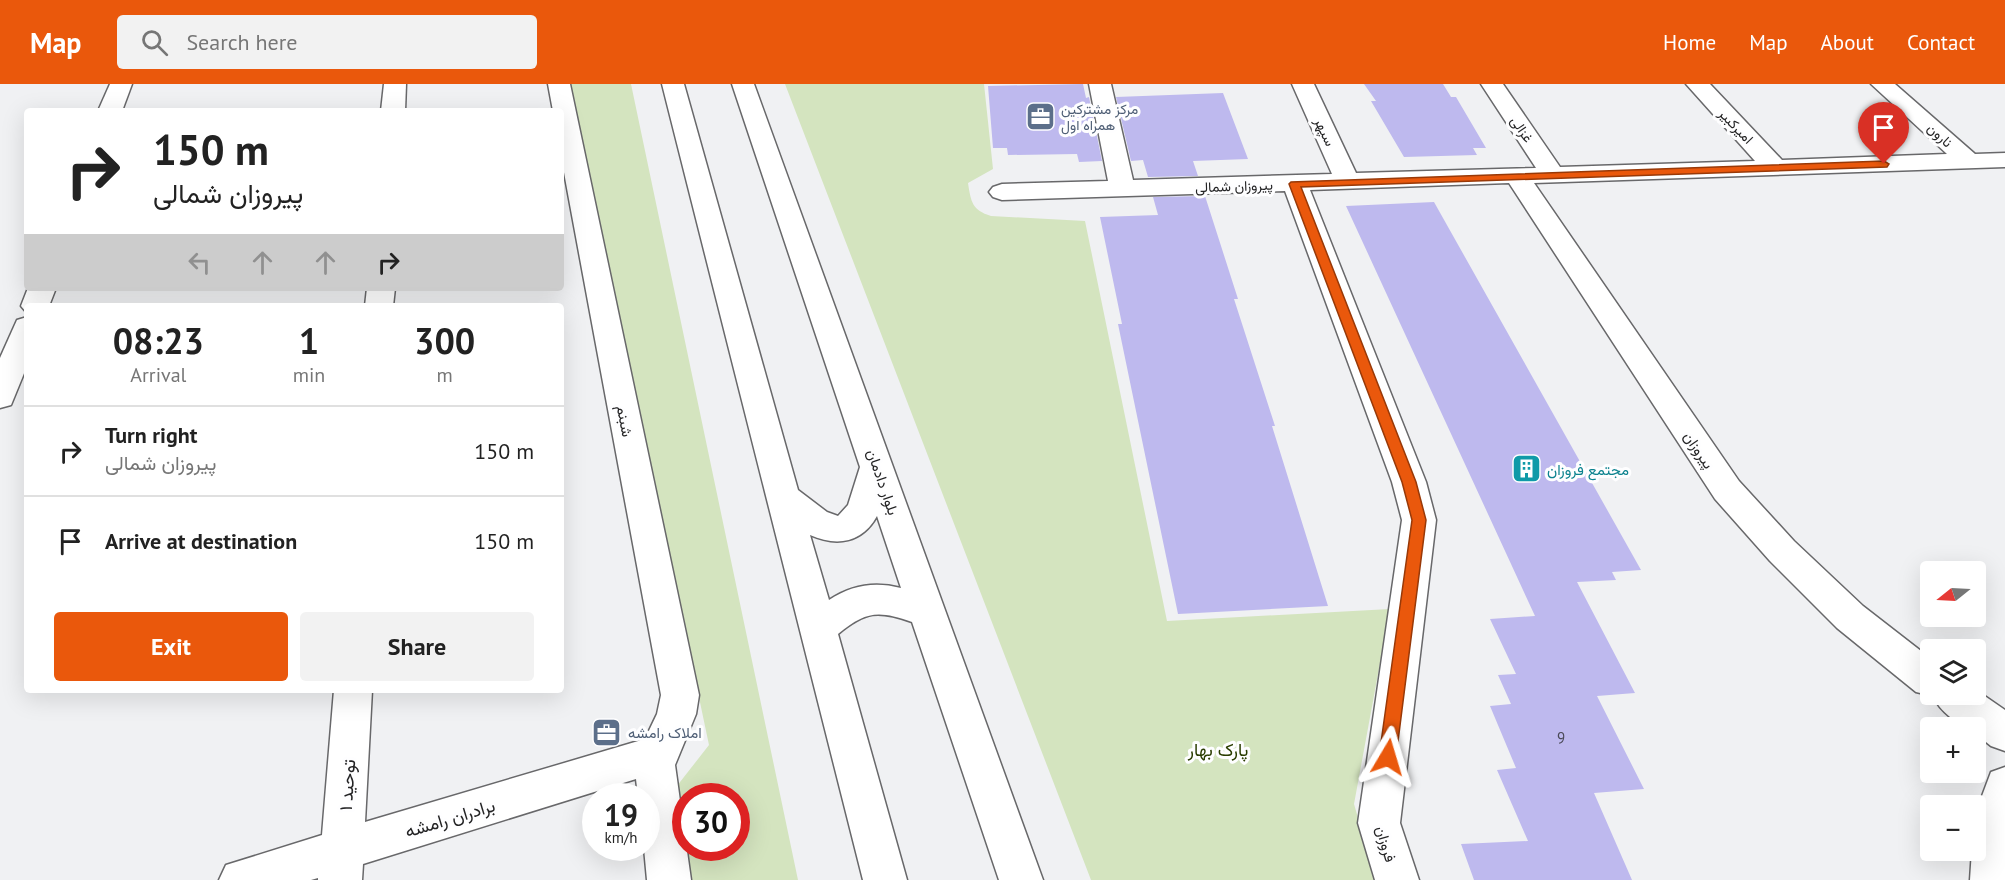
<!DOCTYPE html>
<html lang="en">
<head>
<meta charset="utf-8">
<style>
	:root { --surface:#fff; --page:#f2f2f2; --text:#222; --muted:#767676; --line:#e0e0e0; --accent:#ea580c }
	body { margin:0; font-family:"PT Sans",Vazirmatn,sans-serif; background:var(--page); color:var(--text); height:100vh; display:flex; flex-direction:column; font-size:22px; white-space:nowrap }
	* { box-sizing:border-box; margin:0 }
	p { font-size:20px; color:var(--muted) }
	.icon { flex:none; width:33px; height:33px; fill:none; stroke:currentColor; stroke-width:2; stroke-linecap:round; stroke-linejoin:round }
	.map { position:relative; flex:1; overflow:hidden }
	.side { position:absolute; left:24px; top:219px; width:540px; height:390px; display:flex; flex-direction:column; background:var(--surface); border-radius:6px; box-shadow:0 6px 24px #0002 }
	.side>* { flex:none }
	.guide { position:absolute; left:24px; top:24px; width:540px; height:183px; border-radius:6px; box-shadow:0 6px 24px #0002; background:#fff; color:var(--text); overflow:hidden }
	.needle { width:39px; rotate:252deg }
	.tools { position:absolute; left:1920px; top:477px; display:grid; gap:12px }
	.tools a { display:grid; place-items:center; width:66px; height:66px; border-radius:6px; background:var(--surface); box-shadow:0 6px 24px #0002; font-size:30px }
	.speed { position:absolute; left:582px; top:699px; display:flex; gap:12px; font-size:30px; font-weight:700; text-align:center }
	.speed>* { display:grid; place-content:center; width:78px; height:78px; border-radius:50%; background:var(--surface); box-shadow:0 6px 24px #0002; line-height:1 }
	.speed small { font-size:15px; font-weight:400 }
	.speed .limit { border:9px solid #d22; background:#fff; color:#111 }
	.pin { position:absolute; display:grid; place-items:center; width:51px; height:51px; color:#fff; margin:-62px -26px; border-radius:50% 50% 50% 0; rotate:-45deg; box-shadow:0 0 6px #0007 }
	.pin .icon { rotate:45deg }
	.me { position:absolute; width:66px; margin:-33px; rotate:7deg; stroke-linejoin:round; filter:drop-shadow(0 0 4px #0008) }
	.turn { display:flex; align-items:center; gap:21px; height:126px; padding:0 30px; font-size:27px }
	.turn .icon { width:78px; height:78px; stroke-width:2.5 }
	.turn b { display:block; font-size:42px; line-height:51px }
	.lanes { display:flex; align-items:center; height:57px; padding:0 30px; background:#0003; justify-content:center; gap:30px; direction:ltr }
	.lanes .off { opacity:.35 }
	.eta { display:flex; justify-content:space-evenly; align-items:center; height:102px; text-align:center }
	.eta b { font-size:36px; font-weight:700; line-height:42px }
	.cta { display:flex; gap:12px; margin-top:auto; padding:12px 30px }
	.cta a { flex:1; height:69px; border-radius:6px; background:var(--accent); color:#fff; font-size:24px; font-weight:700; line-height:69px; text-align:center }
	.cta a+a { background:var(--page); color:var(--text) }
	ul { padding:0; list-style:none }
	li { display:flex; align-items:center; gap:18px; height:90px; padding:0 30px; border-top:2px solid var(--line) }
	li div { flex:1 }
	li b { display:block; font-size:22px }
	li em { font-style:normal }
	header { display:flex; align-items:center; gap:36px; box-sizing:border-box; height:84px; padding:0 30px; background:var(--accent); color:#fff }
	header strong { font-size:28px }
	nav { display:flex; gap:33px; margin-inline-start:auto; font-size:21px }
	.search { width:420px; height:54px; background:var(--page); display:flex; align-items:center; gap:15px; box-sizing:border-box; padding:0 21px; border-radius:6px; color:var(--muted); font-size:22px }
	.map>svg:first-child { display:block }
	.green { fill:#d4e4bf; fill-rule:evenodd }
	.building { fill:#beb9ee }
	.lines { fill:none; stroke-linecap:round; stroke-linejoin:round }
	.minor-casing { stroke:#68686a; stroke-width:3 }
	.major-casing { stroke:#68686a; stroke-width:3 }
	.minor { fill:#fff; fill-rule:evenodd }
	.major { fill:#fff; fill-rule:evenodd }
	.route { fill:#ea580c; stroke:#983908; stroke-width:1.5 }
	.labels { text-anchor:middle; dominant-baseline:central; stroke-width:6; stroke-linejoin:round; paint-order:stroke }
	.far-service-label { font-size:14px; fill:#4e5e75; stroke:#fefeff; text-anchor:start }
	.far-street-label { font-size:14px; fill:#242425; stroke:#fefeff }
	.street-label { font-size:15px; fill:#242425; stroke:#fefeff }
	.culture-label { font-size:15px; fill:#0d838f; stroke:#fefeff; text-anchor:start }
	.service-label { font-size:15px; fill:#4e5e75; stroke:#fefeff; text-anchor:start }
	.near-number-label { font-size:15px; fill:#4a4957 }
	.near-park-label { font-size:18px; fill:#2a3d01; stroke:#fefeff }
	.near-street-label { font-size:18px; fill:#242425; stroke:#fefeff }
</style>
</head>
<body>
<header>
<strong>Map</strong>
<div class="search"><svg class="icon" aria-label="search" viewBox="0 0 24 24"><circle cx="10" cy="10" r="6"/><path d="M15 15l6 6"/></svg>Search here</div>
<nav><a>Home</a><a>Map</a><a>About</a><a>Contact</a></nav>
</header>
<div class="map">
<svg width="2005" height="796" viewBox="0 0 2005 796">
	<rect width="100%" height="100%" fill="#f0f1f3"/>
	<g class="green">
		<path d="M570 0H631L798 796H688L673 707 709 661ZM686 712H736V764H686Z"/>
		<path d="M785 0H984L993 85 968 99C971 118 972 126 991 132L1085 137 1167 537 1390 525 1354 720 1376 796H1091Z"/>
	</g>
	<g class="building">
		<polygon points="1083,0 1086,14 1089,13 1102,77 1079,78 1077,70 1008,71 1007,64 993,64 988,2"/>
		<polygon points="1364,0 1443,0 1451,13 1456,13 1486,64 1473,64 1477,71 1404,73 1371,17 1376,17"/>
		<polygon points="1223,9 1248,75 1193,77 1198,92 1148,93 1143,76 1131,77 1116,13"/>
		<polygon points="1205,112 1238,215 1234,215 1275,342 1272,342 1328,522 1178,530 1118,240 1122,240 1100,133 1158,131 1153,113"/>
		<polygon points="1434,118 1641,486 1612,488 1616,496 1577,498 1635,609 1597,612 1644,705 1594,709 1632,796 1474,796 1461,760 1528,757 1497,686 1516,684 1490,622 1511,620 1498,591 1516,590 1490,535 1535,532 1346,122"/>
	</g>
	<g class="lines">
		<defs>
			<g id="minor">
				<polygon points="110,0 132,0 122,27 98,27"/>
				<polygon points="384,0 406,0 405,27 381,27"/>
				<polygon points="548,0 570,0 699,611 696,630 675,681 691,796 647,796 644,764 646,764 646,712 638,712 636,695 363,780 362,796 318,796 318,794 311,796 219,796 226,781 322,751 334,606 372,606 365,738 645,655 657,630 661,611 561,72 561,27 553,27"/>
				<path d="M1089 0H1111L1133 96 1332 90 1292 0H1314L1356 89 1536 84 1481 0H1503L1560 83 1755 77 1686 0H1710L1782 76 1947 70 1871 0H1895L1975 70 2005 69V83L1534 99 1739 397 1794 457 1863 522 1930 574V610H1976V606L2005 626V667L1991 662 1976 650V644C1959 644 1939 626 1933 612L1916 608 1837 544 1770 477 1715 415 1509 99 1310 106 1426 398 1436 436 1400 739 1419 796H1375L1358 739 1402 436 1392 398 1285 107 1002 116 993 113 989 108 993 103 1002 100 1108 97Z"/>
				<polygon points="28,204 56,204 49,222 27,222 27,229 21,222"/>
				<polygon points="367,204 395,204 393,222 365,222"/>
				<polygon points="27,233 27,282 11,321 0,324 0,274 17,236"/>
				<polygon points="2005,683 2005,796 1970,796 1972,766 1976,766 1976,728 1991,688"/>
			</g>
			<path id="major" d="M662 0H684L798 406 827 428 838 432 848 421 860 383 732 0H754L1043 796H999L912 538C878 526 866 527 838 550L907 796H863ZM877 432 901 504C875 497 851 501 829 516L810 451C837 463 862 459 877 432Z"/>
		</defs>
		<use href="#minor" class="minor-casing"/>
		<use href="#major" class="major-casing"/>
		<use href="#minor" class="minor"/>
		<use href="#major" class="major"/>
	</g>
	<polygon class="route" points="1884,77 1889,80 1887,83 1301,103 1416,398 1426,436 1396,673 1394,678 1388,681 1382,678 1379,673 1412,436 1402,398 1289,100 1291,98"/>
	<defs>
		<symbol id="office-square" viewBox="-11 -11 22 22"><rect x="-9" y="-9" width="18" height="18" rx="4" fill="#5c6f8a" stroke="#fefeff"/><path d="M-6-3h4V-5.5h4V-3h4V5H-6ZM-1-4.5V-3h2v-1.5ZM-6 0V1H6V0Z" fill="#fff"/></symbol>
		<symbol id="building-square" viewBox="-11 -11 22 22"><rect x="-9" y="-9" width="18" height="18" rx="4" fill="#0f9aa8" stroke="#fefeff"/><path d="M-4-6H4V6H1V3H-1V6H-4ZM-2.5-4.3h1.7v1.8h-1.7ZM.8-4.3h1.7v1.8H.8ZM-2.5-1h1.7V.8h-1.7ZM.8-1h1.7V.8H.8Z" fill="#fff"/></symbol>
	</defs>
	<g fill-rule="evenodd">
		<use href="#office-square" x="1024" y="16" width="33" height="33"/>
		<use href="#building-square" x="1510" y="368" width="33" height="33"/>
		<use href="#office-square" x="590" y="632" width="33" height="33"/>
	</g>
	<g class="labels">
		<g class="far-service-label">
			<text x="1061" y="25">مرکز مشترکین<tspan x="1061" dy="16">همراه اول</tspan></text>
		</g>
		<g class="far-street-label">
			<text transform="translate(1736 42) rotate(46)">امیرکبیر</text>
			<text transform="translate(1522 45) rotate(56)">غزالی</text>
			<text transform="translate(1325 48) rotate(65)">سپهر</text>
			<text transform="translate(1940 51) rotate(42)">نارون</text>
			<text transform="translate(1234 102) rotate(-2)">پیروزان شمالی</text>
		</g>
		<g class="street-label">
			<text transform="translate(625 337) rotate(79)">شبنم</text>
			<text transform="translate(1699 366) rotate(56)">پیروزان</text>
			<text transform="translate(883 398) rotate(71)">بلوار دادمان</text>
			<text transform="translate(1386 760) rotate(74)">فروزان</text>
		</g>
		<g class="culture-label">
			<text x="1547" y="385">مجتمع فروزان</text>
		</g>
		<g class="service-label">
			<text x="628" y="648">املاک رامشه</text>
		</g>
		<g class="near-number-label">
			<text x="1561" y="653">9</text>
		</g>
		<g class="near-park-label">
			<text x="1218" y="665">پارک بهار</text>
		</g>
		<g class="near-street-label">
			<text transform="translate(347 701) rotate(-86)">توحید ۱</text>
			<text transform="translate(450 734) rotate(-17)">برادران رامشه</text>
		</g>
	</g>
</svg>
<div class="tools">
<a><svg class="needle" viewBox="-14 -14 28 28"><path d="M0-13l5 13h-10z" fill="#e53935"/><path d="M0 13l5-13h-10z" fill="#767676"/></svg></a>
<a><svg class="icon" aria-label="layers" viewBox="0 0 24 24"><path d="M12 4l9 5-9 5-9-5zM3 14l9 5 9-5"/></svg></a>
<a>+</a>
<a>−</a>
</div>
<div class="speed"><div>19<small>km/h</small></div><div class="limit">30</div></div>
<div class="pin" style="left:1884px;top:80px;background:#d93025"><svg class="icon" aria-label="arrive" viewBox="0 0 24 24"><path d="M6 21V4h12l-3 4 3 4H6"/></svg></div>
<svg class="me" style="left:1388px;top:673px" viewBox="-20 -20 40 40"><path d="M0-17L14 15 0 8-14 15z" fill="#ea580c" stroke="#fff" stroke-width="4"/></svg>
<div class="guide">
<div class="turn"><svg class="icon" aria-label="right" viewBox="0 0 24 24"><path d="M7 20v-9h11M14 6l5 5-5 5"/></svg><div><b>150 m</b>پیروزان شمالی</div></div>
<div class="lanes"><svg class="icon off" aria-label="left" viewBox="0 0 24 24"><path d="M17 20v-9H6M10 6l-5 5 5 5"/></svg><svg class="icon off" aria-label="ahead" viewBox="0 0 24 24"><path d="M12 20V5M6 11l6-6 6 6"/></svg><svg class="icon off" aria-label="ahead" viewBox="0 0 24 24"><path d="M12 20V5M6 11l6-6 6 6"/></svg><svg class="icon" aria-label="right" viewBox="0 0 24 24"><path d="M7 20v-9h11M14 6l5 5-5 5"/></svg></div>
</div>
<section class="side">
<div class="eta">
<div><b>08:23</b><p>Arrival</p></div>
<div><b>1</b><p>min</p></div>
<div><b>300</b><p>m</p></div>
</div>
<ul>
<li><svg class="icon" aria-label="right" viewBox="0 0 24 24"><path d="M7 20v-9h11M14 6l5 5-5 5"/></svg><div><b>Turn right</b><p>پیروزان شمالی</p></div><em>150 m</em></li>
<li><svg class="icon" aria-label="arrive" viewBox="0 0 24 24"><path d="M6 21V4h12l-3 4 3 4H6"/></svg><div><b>Arrive at destination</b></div><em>150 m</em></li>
</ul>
<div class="cta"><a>Exit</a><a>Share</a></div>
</section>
</div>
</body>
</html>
